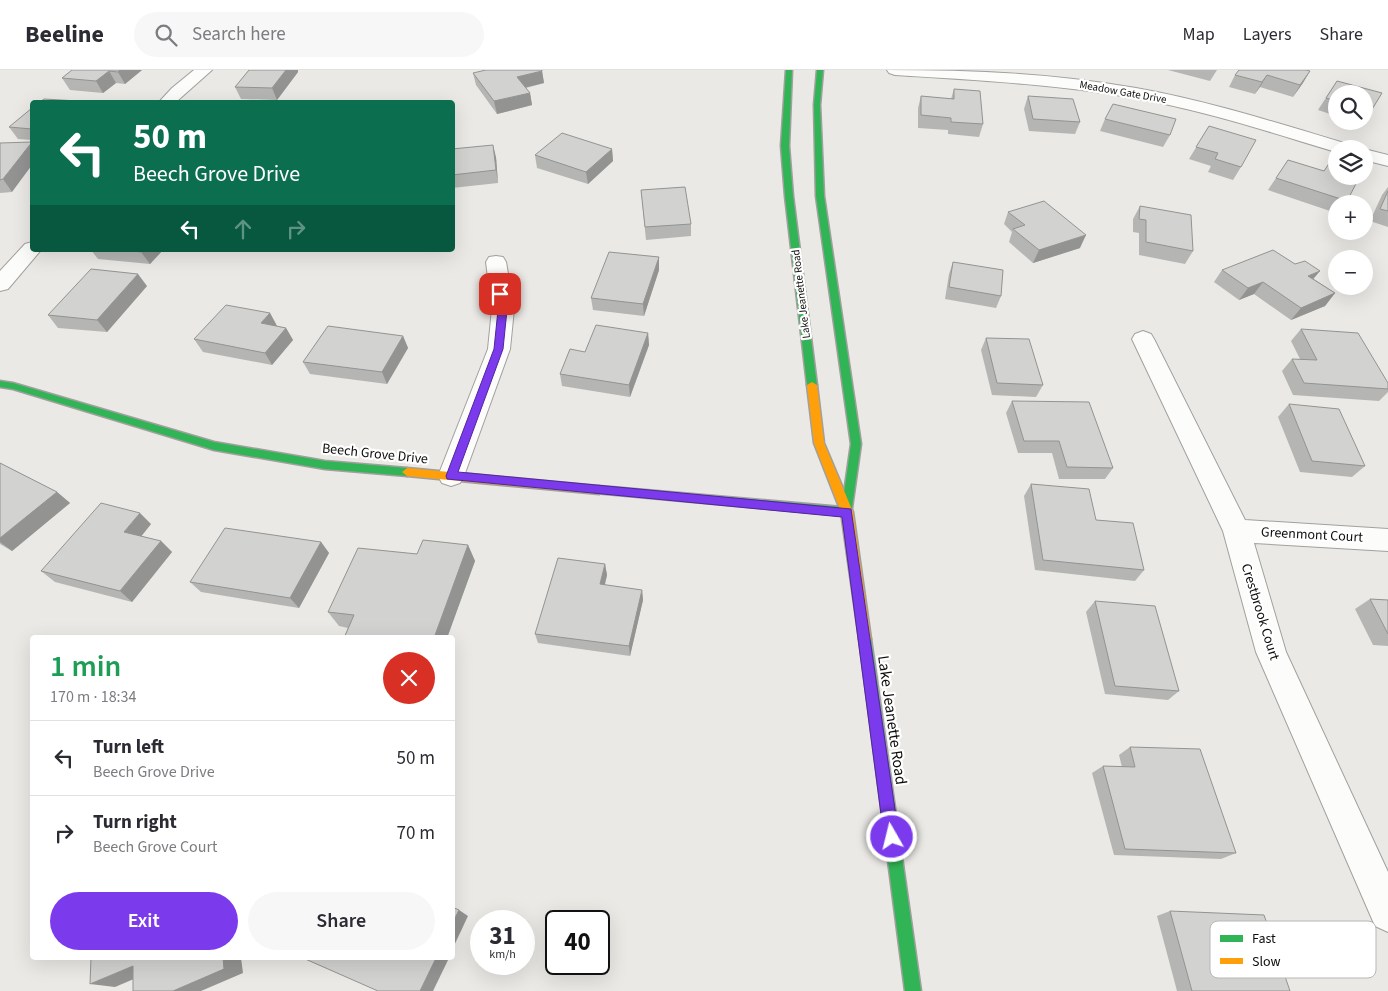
<!DOCTYPE html>
<html lang="en">
<head>
<meta charset="utf-8">
<style>
	:root { --surface:#fff; --page:#f7f7f7; --text:#2b2b33; --muted:#7c7c81; --line:#e1e1e2; --accent:#7c3aed }
	body { margin:0; font-family:"Source Sans 3",sans-serif; background:var(--page); color:var(--text); height:100vh; display:flex; flex-direction:column; font-size:19px; white-space:nowrap }
	* { box-sizing:border-box; margin:0 }
	p { font-size:16px; color:var(--muted) }
	.icon { flex:none; width:28px; height:28px; fill:none; stroke:currentColor; stroke-width:2; stroke-linecap:round; stroke-linejoin:round }
	.map { position:relative; flex:1; overflow:hidden }
	.panel { position:absolute; left:30px; top:565px; width:425px; height:325px; display:flex; flex-direction:column; background:var(--surface); border-radius:5px; box-shadow:0 5px 20px #0002 }
	.panel>* { flex:none }
	.banner { position:absolute; left:30px; top:30px; width:425px; height:152px; border-radius:5px; box-shadow:0 5px 20px #0002; background:#0b6e4f; color:#fff; overflow:hidden }
	.fabs { position:absolute; left:1328px; top:15px; display:grid; gap:10px }
	.fabs a { display:grid; place-items:center; width:45px; height:45px; border-radius:50%; background:var(--surface); box-shadow:0 5px 20px #0002; font-size:25px }
	.speed { position:absolute; left:470px; top:840px; display:flex; gap:10px; font-size:25px; font-weight:700; text-align:center }
	.speed>* { display:grid; place-content:center; width:65px; height:65px; border-radius:50%; background:var(--surface); box-shadow:0 5px 20px #0002; line-height:1 }
	.speed small { font-size:12px; font-weight:400 }
	.speed .limit { border:2px solid #111; border-radius:8px; background:#fff; color:#111 }
	.pin { position:absolute; display:grid; place-items:center; width:42px; height:42px; color:#fff; margin:-21px; border-radius:10px; box-shadow:0 2px 8px #0006 }
	.me { position:absolute; width:55px; margin:-28px; rotate:352deg; stroke-linejoin:round; filter:drop-shadow(0 0 4px #0008) }
	.turn { display:flex; align-items:center; gap:18px; height:105px; padding:0 20px; font-size:22px }
	.turn .icon { width:65px; height:65px; stroke-width:2.5 }
	.turn b { display:block; font-size:35px; line-height:42px }
	.lanes { display:flex; align-items:center; height:48px; padding:0 20px; background:#0003; justify-content:center; gap:25px; direction:ltr }
	.lanes .off { opacity:.35 }
	.round { display:grid; place-items:center; flex:none; width:52px; height:52px; border-radius:26px; background:var(--page) }
	.head { display:flex; align-items:center; justify-content:space-between; height:85px; padding:0 20px }
	h1 { font-size:30px; font-weight:600; line-height:38px; color:#1e9e55 }
	.primary-button { display:flex; gap:10px; margin-top:auto; padding:10px 20px }
	.primary-button a { flex:1; height:58px; border-radius:30px; background:var(--accent); color:#fff; font-size:20px; font-weight:600; line-height:58px; text-align:center }
	.primary-button a+a { background:var(--page); color:var(--text) }
	ul { padding:0; list-style:none }
	li { display:flex; align-items:center; gap:15px; height:75px; padding:0 20px; border-top:1px solid var(--line) }
	li div { flex:1 }
	li b { display:block; font-size:19px }
	li em { font-style:normal }
	header { display:flex; align-items:center; gap:30px; box-sizing:border-box; height:70px; padding:0 25px; background:var(--surface); border-bottom:1px solid var(--line) }
	header strong { font-size:24px }
	nav { display:flex; gap:28px; margin-inline-start:auto; font-size:18px }
	.search { width:350px; height:45px; background:var(--page); display:flex; align-items:center; gap:12px; box-sizing:border-box; padding:0 18px; border-radius:28px; color:var(--muted); font-size:19px }
	.map>svg:first-child { display:block }
	.lines { fill:none; stroke-linecap:round; stroke-linejoin:round }
	.street-casing { stroke:#a1a09e; stroke-width:2 }
	.fast-casing { stroke:#a1a09e; stroke-width:3 }
	.slow-casing { stroke:#a1a09e; stroke-width:3 }
	.street { fill:#fcfcfb; fill-rule:evenodd }
	.fast { fill:#30b455; fill-rule:evenodd }
	.slow { fill:#ff9f0a; fill-rule:evenodd }
	.wall { fill:#b5b5b3 }
	.shaded-wall { fill:#939392 }
	.building { fill:#d2d2d0; stroke:#939392 }
	.route { fill:#7c3aed; stroke:#51269a }
	.labels { text-anchor:middle; dominant-baseline:central; stroke-width:4.5; stroke-linejoin:round; paint-order:stroke }
	.far-street-label { font-size:11px; fill:#0e0e0c; stroke:#fff }
	.street-label { font-size:14px; fill:#0e0e0c; stroke:#fff }
	.near-street-label { font-size:16px; fill:#0e0e0c; stroke:#fff }
	.key { fill:#fff; stroke:#b7b7b6; stroke-width:1 }
	.key-label { font-size:14px; fill:#0e0e0c }
</style>
</head>
<body>
<header>
<strong>Beeline</strong>
<div class="search"><svg class="icon" aria-label="search" viewBox="0 0 24 24"><circle cx="10" cy="10" r="6"/><path d="M15 15l6 6"/></svg>Search here</div>
<nav><a>Map</a><a>Layers</a><a>Share</a></nav>
</header>
<div class="map">
<svg width="1388" height="921" viewBox="0 0 1388 921">
	<rect width="100%" height="100%" fill="#eae9e5"/>
	<g class="lines">
		<defs>
			<g id="street">
				<polygon points="194,0 212,0 176,32 159,32 172,18"/>
				<path d="M887 0C971 0 1053 3 1136 18 1209 31 1280 54 1351 75L1354 79H1336V82C1269 62 1203 40 1134 28 1055 14 975 10 895 5L889 3Z"/>
				<polygon points="1363,79 1364,79 1388,85 1388,96 1364,90"/>
				<polygon points="32,172 32,180 41,180 8,219 0,221 0,201 25,174"/>
				<polygon points="496,186 503,187 506,192 514,239 510,279 464,406 460,413 451,416 442,413 438,406 488,279 492,239 486,192 489,187"/>
				<polygon points="1143,261 1151,264 1154,269 1245,450 1388,459 1388,481 1254,473 1286,582 1388,802 1388,862 1375,856 1256,582 1223,461 1132,269 1135,264"/>
			</g>
			<g id="fast">
				<polygon points="786,0 792,0 789,76 793,126 817,315 812,318 807,315 785,126 781,76"/>
				<polygon points="817,0 823,0 820,35 824,126 861,374 851,445 847,446 595,423 594,420 599,416 842,437 851,374 816,126 814,35"/>
				<polygon points="0,311 13,313 214,372 325,391 407,398 412,402 407,406 325,399 214,380 13,319 0,317"/>
				<polygon points="865,563 869,565 871,569 921,921 905,921 859,569 861,565"/>
			</g>
			<g id="slow">
				<polygon points="812,312 817,315 824,373 853,442 871,569 869,573 865,575 861,573 859,569 841,442 814,373 807,315"/>
				<polygon points="407,398 599,416 604,420 599,424 407,406 402,402"/>
			</g>
		</defs>
		<use href="#street" class="street-casing"/>
		<use href="#fast" class="fast-casing"/>
		<use href="#slow" class="slow-casing"/>
		<use href="#street" class="street"/>
		<use href="#fast" class="fast"/>
		<use href="#slow" class="slow"/>
	</g>
	<g class="wall">
		<polygon points="72,0 142,0 125,14 116,13 103,23 70,20 62,8"/>
		<polygon points="249,0 298,0 298,2 277,30 241,29 235,17"/>
		<polygon points="1168,0 1217,0 1210,11"/>
		<polygon points="542,1 544,13 526,18 530,23 532,35 497,44 476,15 473,3"/>
		<polygon points="1310,1 1293,27 1260,17 1255,24 1229,17 1235,5"/>
		<polygon points="1337,11 1382,23 1364,51 1364,24 1336,24 1336,46 1318,40"/>
		<polygon points="954,19 983,54 979,67 948,64 948,60 918,58 918,38 921,26 951,29"/>
		<polygon points="1028,26 1080,52 1075,64 1029,61 1024,39"/>
		<polygon points="32,38 32,70 18,69 9,57"/>
		<polygon points="1105,49 1170,65 1163,77 1100,61"/>
		<polygon points="1355,51 1363,51 1362,53"/>
		<polygon points="1209,56 1241,97 1233,110 1208,102 1211,96 1189,89"/>
		<polygon points="0,73 12,122 0,123"/>
		<polygon points="452,79 496,87 498,113 452,118"/>
		<polygon points="612,79 613,91 588,114 537,98 535,85"/>
		<polygon points="1288,90 1324,101 1330,92 1347,131 1345,134 1336,134 1336,143 1268,120"/>
		<polygon points="1388,117 1388,157 1370,151 1382,125"/>
		<polygon points="641,120 691,154 691,166 646,170"/>
		<polygon points="1140,136 1193,181 1185,194 1139,185 1139,163 1133,162 1133,149"/>
		<polygon points="1008,142 1080,178 1033,193 1009,172 1012,162 1004,154"/>
		<polygon points="91,180 163,180 150,194 98,189"/>
		<polygon points="953,192 1001,226 996,238 945,229 949,204"/>
		<polygon points="659,200 644,246 593,240 591,228"/>
		<polygon points="1222,200 1314,209 1335,223 1325,236 1291,250 1254,224 1239,230 1214,212"/>
		<polygon points="147,216 107,262 58,258 48,245"/>
		<polygon points="270,243 277,256 286,258 293,270 272,295 203,282 194,269"/>
		<polygon points="1301,259 1388,313 1388,322 1379,331 1293,325 1282,301 1292,289 1300,289 1291,271"/>
		<polygon points="648,263 649,275 630,327 562,316 560,304 585,282"/>
		<polygon points="403,266 408,278 387,314 310,304 303,292"/>
		<polygon points="986,268 1043,315 1036,327 992,325 981,280"/>
		<polygon points="1012,331 1113,398 1105,409 1059,409 1052,383 1018,383 1006,343"/>
		<polygon points="1289,334 1365,396 1352,407 1300,402 1278,347"/>
		<polygon points="0,393 57,422 70,433 12,481 0,474"/>
		<polygon points="1031,414 1096,450 1144,500 1135,511 1035,500 1024,426"/>
		<polygon points="151,454 141,466 161,471 172,482 132,532 55,512 41,501"/>
		<polygon points="321,472 329,483 299,538 201,522 190,512"/>
		<polygon points="468,475 475,491 447,568 344,568 348,558 339,556 328,542 417,484"/>
		<polygon points="605,494 607,505 605,515 642,520 643,530 630,586 538,573 535,564"/>
		<polygon points="1370,529 1388,530 1388,576 1373,575 1355,539"/>
		<polygon points="1095,531 1179,621 1168,630 1105,624 1086,542"/>
		<polygon points="1130,677 1236,783 1221,789 1114,785 1092,703 1103,696 1122,697 1119,685"/>
		<polygon points="1170,841 1290,921 1177,921 1157,846"/>
	</g>
	<g class="shaded-wall">
		<polygon points="120,0 142,0 125,14 118,2"/>
		<polygon points="286,0 298,0 298,2 277,30 272,18"/>
		<polygon points="109,1 116,13 103,23 96,11"/>
		<polygon points="542,1 544,13 519,19 517,7"/>
		<polygon points="1310,1 1303,13 1293,27 1300,15"/>
		<polygon points="1267,5 1260,17 1255,24 1262,12"/>
		<polygon points="530,23 532,35 497,44 494,31"/>
		<polygon points="32,72 32,95 12,122 3,109"/>
		<polygon points="493,75 496,87 498,113 496,100"/>
		<polygon points="612,79 613,91 588,114 586,102"/>
		<polygon points="1086,165 1080,178 1033,193 1039,180"/>
		<polygon points="143,180 163,180 150,194 141,182"/>
		<polygon points="659,187 659,200 644,246 643,234"/>
		<polygon points="1320,201 1310,213 1308,206"/>
		<polygon points="138,204 147,216 107,262 97,250"/>
		<polygon points="1263,212 1254,224 1239,230 1248,218"/>
		<polygon points="1335,223 1325,236 1291,250 1301,238"/>
		<polygon points="270,243 277,256 261,253"/>
		<polygon points="286,258 293,270 272,295 265,283"/>
		<polygon points="648,263 649,275 630,327 629,315"/>
		<polygon points="403,266 408,278 387,314 382,302"/>
		<polygon points="57,422 70,433 12,481 0,472 0,468"/>
		<polygon points="140,443 151,454 136,473 124,462"/>
		<polygon points="161,471 172,482 132,532 120,521"/>
		<polygon points="321,472 329,483 299,538 290,528"/>
		<polygon points="468,475 475,491 447,568 434,568"/>
		<polygon points="605,494 607,505 602,525 600,514"/>
		<polygon points="642,520 643,530 630,586 629,576"/>
		<polygon points="459,840 468,846 452,880 452,854"/>
		<polygon points="223,888 241,888 243,903 201,921 173,921"/>
		<polygon points="436,888 449,888 433,921 420,921"/>
		<polygon points="133,896 155,900 115,917 90,914"/>
	</g>
	<g class="building">
		<polygon points="72,0 120,0 118,2 109,1 96,11 62,8"/>
		<polygon points="249,0 286,0 272,18 235,17"/>
		<polygon points="486,0 542,0 542,1 517,7 530,23 494,31 473,3"/>
		<polygon points="1239,0 1306,0 1310,1 1300,15 1267,5 1262,12 1235,5"/>
		<polygon points="1337,11 1382,23 1371,41 1364,39 1364,24 1336,24 1336,31 1326,28"/>
		<polygon points="954,19 980,21 983,54 951,52 951,48 921,45 921,26 954,29"/>
		<polygon points="1028,26 1073,29 1080,52 1033,49"/>
		<polygon points="44,29 78,31 77,32 40,32"/>
		<polygon points="1113,34 1176,49 1170,65 1105,49"/>
		<polygon points="32,38 32,59 9,57"/>
		<polygon points="1209,56 1256,70 1241,97 1215,89 1218,83 1196,77"/>
		<polygon points="562,63 612,79 586,102 535,85"/>
		<polygon points="32,72 3,109 0,110 0,73"/>
		<polygon points="493,75 496,100 452,105 452,79"/>
		<polygon points="1288,90 1324,101 1330,92 1336,94 1336,106 1360,106 1347,131 1276,108"/>
		<polygon points="685,117 691,154 645,157 641,120"/>
		<polygon points="1388,121 1388,141 1380,139"/>
		<polygon points="1044,131 1086,165 1039,180 1013,159 1025,155 1008,142"/>
		<polygon points="1140,136 1191,145 1193,181 1146,172 1146,150 1139,149"/>
		<polygon points="124,180 143,180 141,182"/>
		<polygon points="1273,180 1295,194 1305,191 1320,201 1308,206 1335,223 1301,238 1263,212 1248,218 1222,200"/>
		<polygon points="609,182 659,187 643,234 591,228"/>
		<polygon points="953,192 1003,200 1001,226 949,217"/>
		<polygon points="91,199 138,204 97,250 48,245"/>
		<polygon points="226,235 270,243 261,253 286,258 265,283 194,269"/>
		<polygon points="596,255 648,263 629,315 560,304 570,279 585,282"/>
		<polygon points="328,256 403,266 382,302 303,292"/>
		<polygon points="1301,259 1358,263 1388,313 1388,319 1304,313 1292,289 1317,290"/>
		<polygon points="986,268 1029,269 1043,315 997,313"/>
		<polygon points="1012,331 1089,332 1113,398 1067,397 1059,371 1024,371"/>
		<polygon points="1289,334 1339,339 1365,396 1312,391"/>
		<polygon points="0,393 57,422 0,468"/>
		<polygon points="1031,414 1089,419 1096,450 1133,453 1144,500 1043,490"/>
		<polygon points="101,433 140,443 124,462 161,471 120,521 41,501"/>
		<polygon points="225,458 321,472 290,528 190,512"/>
		<polygon points="423,470 468,475 434,568 344,568 354,545 328,542 358,478 417,484"/>
		<polygon points="558,488 605,494 600,514 642,520 629,576 535,564"/>
		<polygon points="1370,529 1388,530 1388,564"/>
		<polygon points="1095,531 1155,536 1179,621 1115,616"/>
		<polygon points="1130,677 1200,679 1236,783 1125,779 1103,696 1135,697"/>
		<polygon points="452,837 459,840 452,854"/>
		<polygon points="1170,841 1264,845 1290,921 1192,921"/>
		<polygon points="91,888 223,888 224,899 173,921 133,921 133,896 90,914"/>
		<polygon points="303,888 436,888 420,921 378,921"/>
	</g>
	<polygon class="route" points="500,221 505,224 507,240 503,279 458,402 851,439 899,767 897,772 892,775 886,772 884,767 842,447 447,409 446,406 494,279 498,240 496,224"/>
	<g class="labels">
		<g class="far-street-label">
			<text transform="translate(1123 22) rotate(10)">Meadow Gate Drive</text>
			<text transform="translate(801 224) rotate(-97)">Lake Jeanette Road</text>
		</g>
		<g class="street-label">
			<text transform="translate(375 384) rotate(6)">Beech Grove Drive</text>
			<text transform="translate(1312 465) rotate(3)">Greenmont Court</text>
			<text transform="translate(1260 542) rotate(73)">Crestbrook Court</text>
		</g>
		<g class="near-street-label">
			<text transform="translate(892 650) rotate(82)">Lake Jeanette Road</text>
		</g>
	</g>
	<rect x="1210" y="851" width="166" height="57" rx="8" class="key"/>
	<rect x="1220" y="865" width="23" height="7" fill="#30b455"/>
	<rect x="1220" y="888" width="23" height="6" fill="#ff9f0a"/>
	<g class="key-label">
		<text x="1252" y="873">Fast</text>
		<text x="1252" y="896">Slow</text>
	</g>
</svg>
<div class="fabs">
<a><svg class="icon" aria-label="search" viewBox="0 0 24 24"><circle cx="10" cy="10" r="6"/><path d="M15 15l6 6"/></svg></a>
<a><svg class="icon" aria-label="layers" viewBox="0 0 24 24"><path d="M12 4l9 5-9 5-9-5zM3 14l9 5 9-5"/></svg></a>
<a>+</a>
<a>−</a>
</div>
<div class="speed"><div>31<small>km/h</small></div><div class="limit">40</div></div>
<div class="pin" style="left:500px;top:224px;background:#d93025"><svg class="icon" aria-label="arrive" viewBox="0 0 24 24"><path d="M6 21V4h12l-3 4 3 4H6"/></svg></div>
<svg class="me" style="left:892px;top:767px" viewBox="-20 -20 40 40"><circle r="17" fill="#7c3aed" stroke="#fff" stroke-width="3"/><path d="M0-11L8 9 0 5-8 9z" fill="#fff"/></svg>
<div class="banner">
<div class="turn"><svg class="icon" aria-label="left" viewBox="0 0 24 24"><path d="M17 20v-9H6M10 6l-5 5 5 5"/></svg><div><b>50 m</b>Beech Grove Drive</div></div>
<div class="lanes"><svg class="icon" aria-label="left" viewBox="0 0 24 24"><path d="M17 20v-9H6M10 6l-5 5 5 5"/></svg><svg class="icon off" aria-label="ahead" viewBox="0 0 24 24"><path d="M12 20V5M6 11l6-6 6 6"/></svg><svg class="icon off" aria-label="right" viewBox="0 0 24 24"><path d="M7 20v-9h11M14 6l5 5-5 5"/></svg></div>
</div>
<section class="panel">
<div class="head"><div><h1>1 min</h1><p>170 m · 18:34</p></div><a class="round" style="background:#d93025;color:#fff"><svg class="icon" aria-label="close" viewBox="0 0 24 24"><path d="M6 6l12 12M18 6L6 18"/></svg></a></div>
<ul>
<li><svg class="icon" aria-label="left" viewBox="0 0 24 24"><path d="M17 20v-9H6M10 6l-5 5 5 5"/></svg><div><b>Turn left</b><p>Beech Grove Drive</p></div><em>50 m</em></li>
<li><svg class="icon" aria-label="right" viewBox="0 0 24 24"><path d="M7 20v-9h11M14 6l5 5-5 5"/></svg><div><b>Turn right</b><p>Beech Grove Court</p></div><em>70 m</em></li>
</ul>
<div class="primary-button"><a>Exit</a><a>Share</a></div>
</section>
</div>
</body>
</html>
